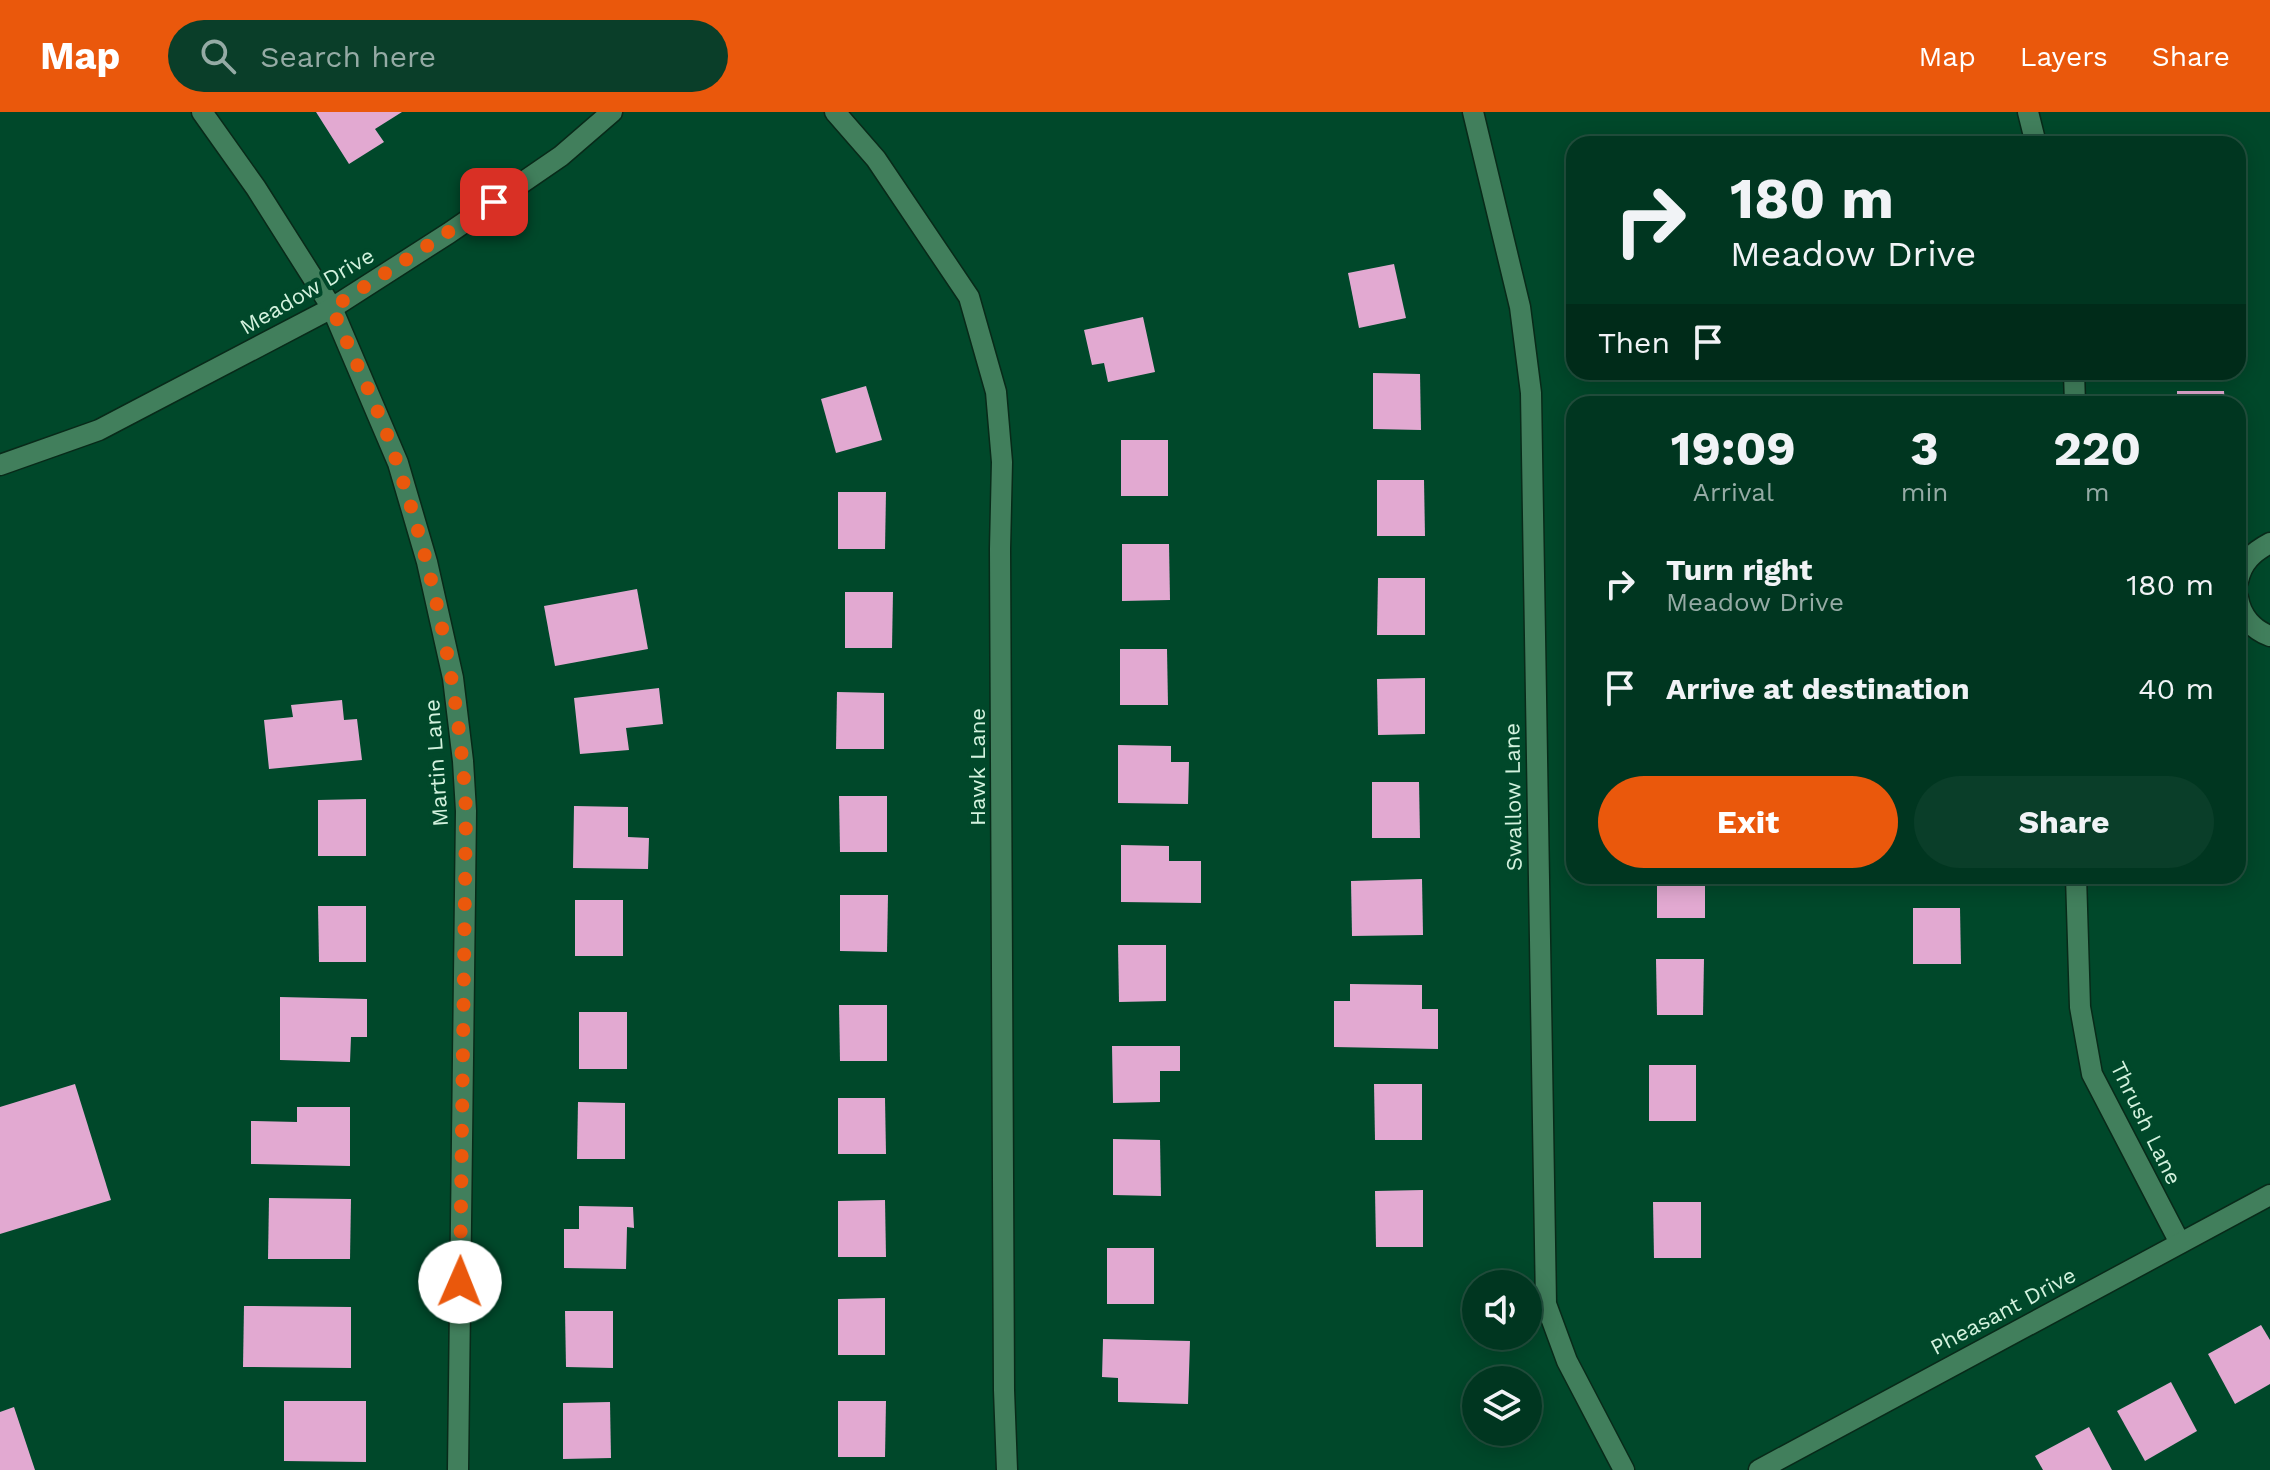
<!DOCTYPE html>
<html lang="en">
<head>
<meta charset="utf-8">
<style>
	:root { --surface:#003620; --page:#0a3e29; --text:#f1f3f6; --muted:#95aba5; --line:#22503e; --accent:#ea580c }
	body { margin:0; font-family:"Work Sans",sans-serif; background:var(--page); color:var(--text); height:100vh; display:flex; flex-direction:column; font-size:30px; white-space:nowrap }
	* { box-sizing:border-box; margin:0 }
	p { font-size:26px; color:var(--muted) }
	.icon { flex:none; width:44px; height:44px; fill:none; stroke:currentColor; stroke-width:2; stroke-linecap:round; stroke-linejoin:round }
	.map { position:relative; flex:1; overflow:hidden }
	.side { position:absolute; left:1566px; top:284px; width:680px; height:488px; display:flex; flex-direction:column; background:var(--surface); border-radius:24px; box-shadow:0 4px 20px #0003,0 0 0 2px var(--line) }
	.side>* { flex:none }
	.hud { position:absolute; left:1566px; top:24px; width:680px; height:244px; border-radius:24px; box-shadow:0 4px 20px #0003,0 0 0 2px var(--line); background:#003620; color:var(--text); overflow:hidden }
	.fabs { position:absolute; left:1462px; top:1158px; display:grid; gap:16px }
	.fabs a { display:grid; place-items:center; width:80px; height:80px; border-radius:50%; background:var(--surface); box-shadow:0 4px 20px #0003,0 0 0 2px var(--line); font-size:40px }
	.pin { position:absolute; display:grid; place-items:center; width:68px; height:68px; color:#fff; margin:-34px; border-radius:16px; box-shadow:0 4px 12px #0006 }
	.me { position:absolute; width:88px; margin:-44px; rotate:1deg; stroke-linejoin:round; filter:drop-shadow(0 0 6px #0008) }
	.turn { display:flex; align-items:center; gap:28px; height:168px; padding:0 32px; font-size:36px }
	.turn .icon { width:104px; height:104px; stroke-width:2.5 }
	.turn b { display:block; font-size:56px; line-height:68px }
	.then { display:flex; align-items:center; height:76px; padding:0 32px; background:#0003; gap:16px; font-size:30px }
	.eta { display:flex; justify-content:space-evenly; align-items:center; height:136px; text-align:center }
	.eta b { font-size:48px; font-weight:700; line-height:56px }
	.cta { display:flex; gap:16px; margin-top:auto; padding:16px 32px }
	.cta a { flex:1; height:92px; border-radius:48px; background:var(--accent); color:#fff; font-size:32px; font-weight:700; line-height:92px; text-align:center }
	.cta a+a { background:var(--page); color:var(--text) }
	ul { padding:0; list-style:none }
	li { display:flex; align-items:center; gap:24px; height:104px; padding:0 32px }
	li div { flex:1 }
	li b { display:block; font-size:30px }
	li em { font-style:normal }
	header { display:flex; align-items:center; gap:48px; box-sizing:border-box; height:112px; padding:0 40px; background:var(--accent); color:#fff }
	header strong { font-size:38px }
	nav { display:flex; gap:44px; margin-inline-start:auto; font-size:28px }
	.search { width:560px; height:72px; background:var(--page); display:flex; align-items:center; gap:20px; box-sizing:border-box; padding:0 28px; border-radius:44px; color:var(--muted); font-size:30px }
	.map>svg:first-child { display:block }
	.building { fill:#e2a9d1 }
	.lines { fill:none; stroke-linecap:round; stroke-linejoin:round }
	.minor-casing { stroke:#082a19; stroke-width:23 }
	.minor { stroke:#417f5c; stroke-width:20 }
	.route { stroke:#ea580c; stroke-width:14; stroke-dasharray:0 25.2 }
	.labels { text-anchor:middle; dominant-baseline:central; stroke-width:8; stroke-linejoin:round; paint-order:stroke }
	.street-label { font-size:22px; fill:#d3f2de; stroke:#00482a }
</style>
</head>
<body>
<header>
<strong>Map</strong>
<div class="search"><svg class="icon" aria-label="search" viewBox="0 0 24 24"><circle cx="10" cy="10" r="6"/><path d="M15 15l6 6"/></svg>Search here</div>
<nav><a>Map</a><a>Layers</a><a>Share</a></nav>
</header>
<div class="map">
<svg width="2270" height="1358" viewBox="0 0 2270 1358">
	<rect width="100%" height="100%" fill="#00482a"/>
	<g class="building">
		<polygon points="316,0 402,0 375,17 384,30 349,52"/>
		<polygon points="1394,152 1406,206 1359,216 1348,161"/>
		<polygon points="1143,205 1155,260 1108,270 1104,251 1092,253 1084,218"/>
		<polygon points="1373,261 1420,262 1421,318 1373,317"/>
		<polygon points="866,274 882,328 836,341 821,287"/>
		<polygon points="2177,279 2224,279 2225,292 2177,292"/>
		<rect x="1121" y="328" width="47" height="56"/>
		<polygon points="1377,368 1424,368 1425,424 1377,424"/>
		<polygon points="838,380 886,380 885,437 838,437"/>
		<polygon points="1122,432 1169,432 1170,488 1122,489"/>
		<polygon points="1378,466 1425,466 1425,523 1377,523"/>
		<polygon points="637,477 648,537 555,554 544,494"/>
		<polygon points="845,480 893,480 892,536 845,536"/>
		<polygon points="1120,537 1167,537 1168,593 1120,593"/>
		<polygon points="1425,566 1425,622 1378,623 1377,567"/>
		<polygon points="659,576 663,612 626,616 629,638 580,642 574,586"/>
		<polygon points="837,580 884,581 884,637 836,637"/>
		<polygon points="342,588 344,608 357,607 362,648 269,657 264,608 293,605 291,593"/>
		<polygon points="1118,633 1171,634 1171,650 1189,650 1188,692 1118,691"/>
		<polygon points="1372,670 1419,670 1420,726 1372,726"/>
		<polygon points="839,684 887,684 887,740 840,740"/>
		<polygon points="366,687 366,744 318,744 318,688"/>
		<polygon points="574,694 628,695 628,725 649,726 648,757 573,756"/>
		<polygon points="1121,733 1169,734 1169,749 1201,749 1201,791 1121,790"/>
		<rect x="1657" y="764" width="48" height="42"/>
		<polygon points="1422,767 1423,823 1352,824 1351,769"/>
		<polygon points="840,783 888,783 887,840 840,839"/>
		<rect x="575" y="788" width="48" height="56"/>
		<polygon points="318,794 366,794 366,850 319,850"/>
		<polygon points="1913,796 1960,796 1961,852 1913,852"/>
		<polygon points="1118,833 1166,833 1166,889 1119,890"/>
		<polygon points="1656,847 1704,847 1703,903 1657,903"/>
		<polygon points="1350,872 1422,873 1422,897 1438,897 1438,937 1334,935 1334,889 1350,889"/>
		<polygon points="280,885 367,887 367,925 351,925 350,950 280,948"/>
		<polygon points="839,893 887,893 887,949 840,949"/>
		<rect x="579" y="900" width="48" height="57"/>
		<polygon points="1112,934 1180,934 1180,959 1160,959 1160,990 1113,991"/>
		<rect x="1649" y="953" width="47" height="56"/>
		<polygon points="75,972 111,1088 0,1122 0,995"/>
		<polygon points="1374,972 1422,972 1422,1028 1375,1028"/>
		<polygon points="838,986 885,986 886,1042 838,1042"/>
		<polygon points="578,990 625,991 625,1047 577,1047"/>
		<polygon points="297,995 350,995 350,1054 251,1052 251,1009 297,1010"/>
		<polygon points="1113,1027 1160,1028 1161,1084 1113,1083"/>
		<polygon points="1423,1078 1423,1135 1376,1135 1375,1079"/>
		<polygon points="269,1086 351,1087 350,1147 268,1147"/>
		<polygon points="885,1088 886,1145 838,1145 838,1089"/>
		<polygon points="1653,1090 1701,1090 1701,1146 1654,1146"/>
		<polygon points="579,1094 633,1095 634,1116 627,1115 626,1157 564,1156 564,1117 579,1117"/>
		<rect x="1107" y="1136" width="47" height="56"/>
		<polygon points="885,1186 885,1243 838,1243 838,1187"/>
		<polygon points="244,1194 351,1195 351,1256 243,1255"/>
		<polygon points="565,1199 613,1199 613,1256 566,1255"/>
		<polygon points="2261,1213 2270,1228 2270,1272 2235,1292 2208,1242"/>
		<polygon points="1103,1227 1190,1229 1188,1292 1118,1290 1118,1266 1102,1265"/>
		<polygon points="2171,1270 2197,1319 2145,1349 2117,1299"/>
		<polygon points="284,1289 366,1289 366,1350 284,1349"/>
		<polygon points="838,1289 886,1289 885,1345 838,1345"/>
		<polygon points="610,1290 611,1346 563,1347 563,1291"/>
		<polygon points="14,1295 35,1358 0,1358 0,1300"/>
		<polygon points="2089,1315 2112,1358 2043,1358 2035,1344"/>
	</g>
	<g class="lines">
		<defs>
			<g id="minor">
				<polyline points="202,0 256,76 332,196 398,351 427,450 453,566 463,649 466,699 458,1358"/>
				<polyline points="835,0 876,47 969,185 996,280 1002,350 1000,437 1004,1278 1007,1358"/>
				<polyline points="1473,0 1520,195 1531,281 1546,1192 1567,1249 1624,1358"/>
				<polyline points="2028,0 2036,32"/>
				<polyline points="2074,260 2075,292"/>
				<polyline points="0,353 99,318 332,196 449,121 561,44 612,0"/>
				<path d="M2238 469C2242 450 2253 440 2270 431"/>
				<path d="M2238 486C2241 504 2253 518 2270 524"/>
				<polyline points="2076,764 2080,895 2092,962 2180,1131"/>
				<polyline points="1759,1358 2270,1083"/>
			</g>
		</defs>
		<use href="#minor" class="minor-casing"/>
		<use href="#minor" class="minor"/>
	</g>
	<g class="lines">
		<path class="route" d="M460 1170 466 699C460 582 435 465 398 354 381 300 354 248 332 196L494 90"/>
	</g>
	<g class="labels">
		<g class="street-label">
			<text transform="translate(307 179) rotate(-30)">Meadow Drive</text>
			<text transform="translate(436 651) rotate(-94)">Martin Lane</text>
			<text transform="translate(977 655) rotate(-90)">Hawk Lane</text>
			<text transform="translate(1513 685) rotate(-91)">Swallow Lane</text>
			<text transform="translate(2146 1011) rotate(64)">Thrush Lane</text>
			<text transform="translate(2003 1199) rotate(-28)">Pheasant Drive</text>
		</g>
	</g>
</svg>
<div class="fabs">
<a><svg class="icon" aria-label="sound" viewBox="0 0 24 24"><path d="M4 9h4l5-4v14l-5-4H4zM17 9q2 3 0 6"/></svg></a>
<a><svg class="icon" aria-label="layers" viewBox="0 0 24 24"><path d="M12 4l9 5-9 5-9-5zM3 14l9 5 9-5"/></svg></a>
</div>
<div class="pin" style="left:494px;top:90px;background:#d93025"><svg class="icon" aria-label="arrive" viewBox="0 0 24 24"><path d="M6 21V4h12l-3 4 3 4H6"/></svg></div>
<svg class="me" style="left:460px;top:1170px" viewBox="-20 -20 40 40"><circle r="19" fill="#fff"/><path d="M0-13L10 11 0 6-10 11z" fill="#ea580c"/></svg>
<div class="hud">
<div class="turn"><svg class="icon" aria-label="right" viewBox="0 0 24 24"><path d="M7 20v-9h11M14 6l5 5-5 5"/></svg><div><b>180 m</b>Meadow Drive</div></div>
<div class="then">Then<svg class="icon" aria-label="arrive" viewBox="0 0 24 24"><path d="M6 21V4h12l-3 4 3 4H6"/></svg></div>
</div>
<section class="side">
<div class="eta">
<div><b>19:09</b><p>Arrival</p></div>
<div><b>3</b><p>min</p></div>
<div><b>220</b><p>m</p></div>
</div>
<ul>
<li><svg class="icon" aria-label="right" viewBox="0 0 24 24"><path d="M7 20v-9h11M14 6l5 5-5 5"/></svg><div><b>Turn right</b><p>Meadow Drive</p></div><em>180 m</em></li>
<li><svg class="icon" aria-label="arrive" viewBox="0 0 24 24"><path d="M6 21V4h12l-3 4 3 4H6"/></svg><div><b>Arrive at destination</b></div><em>40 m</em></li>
</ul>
<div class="cta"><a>Exit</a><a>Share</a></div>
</section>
</div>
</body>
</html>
